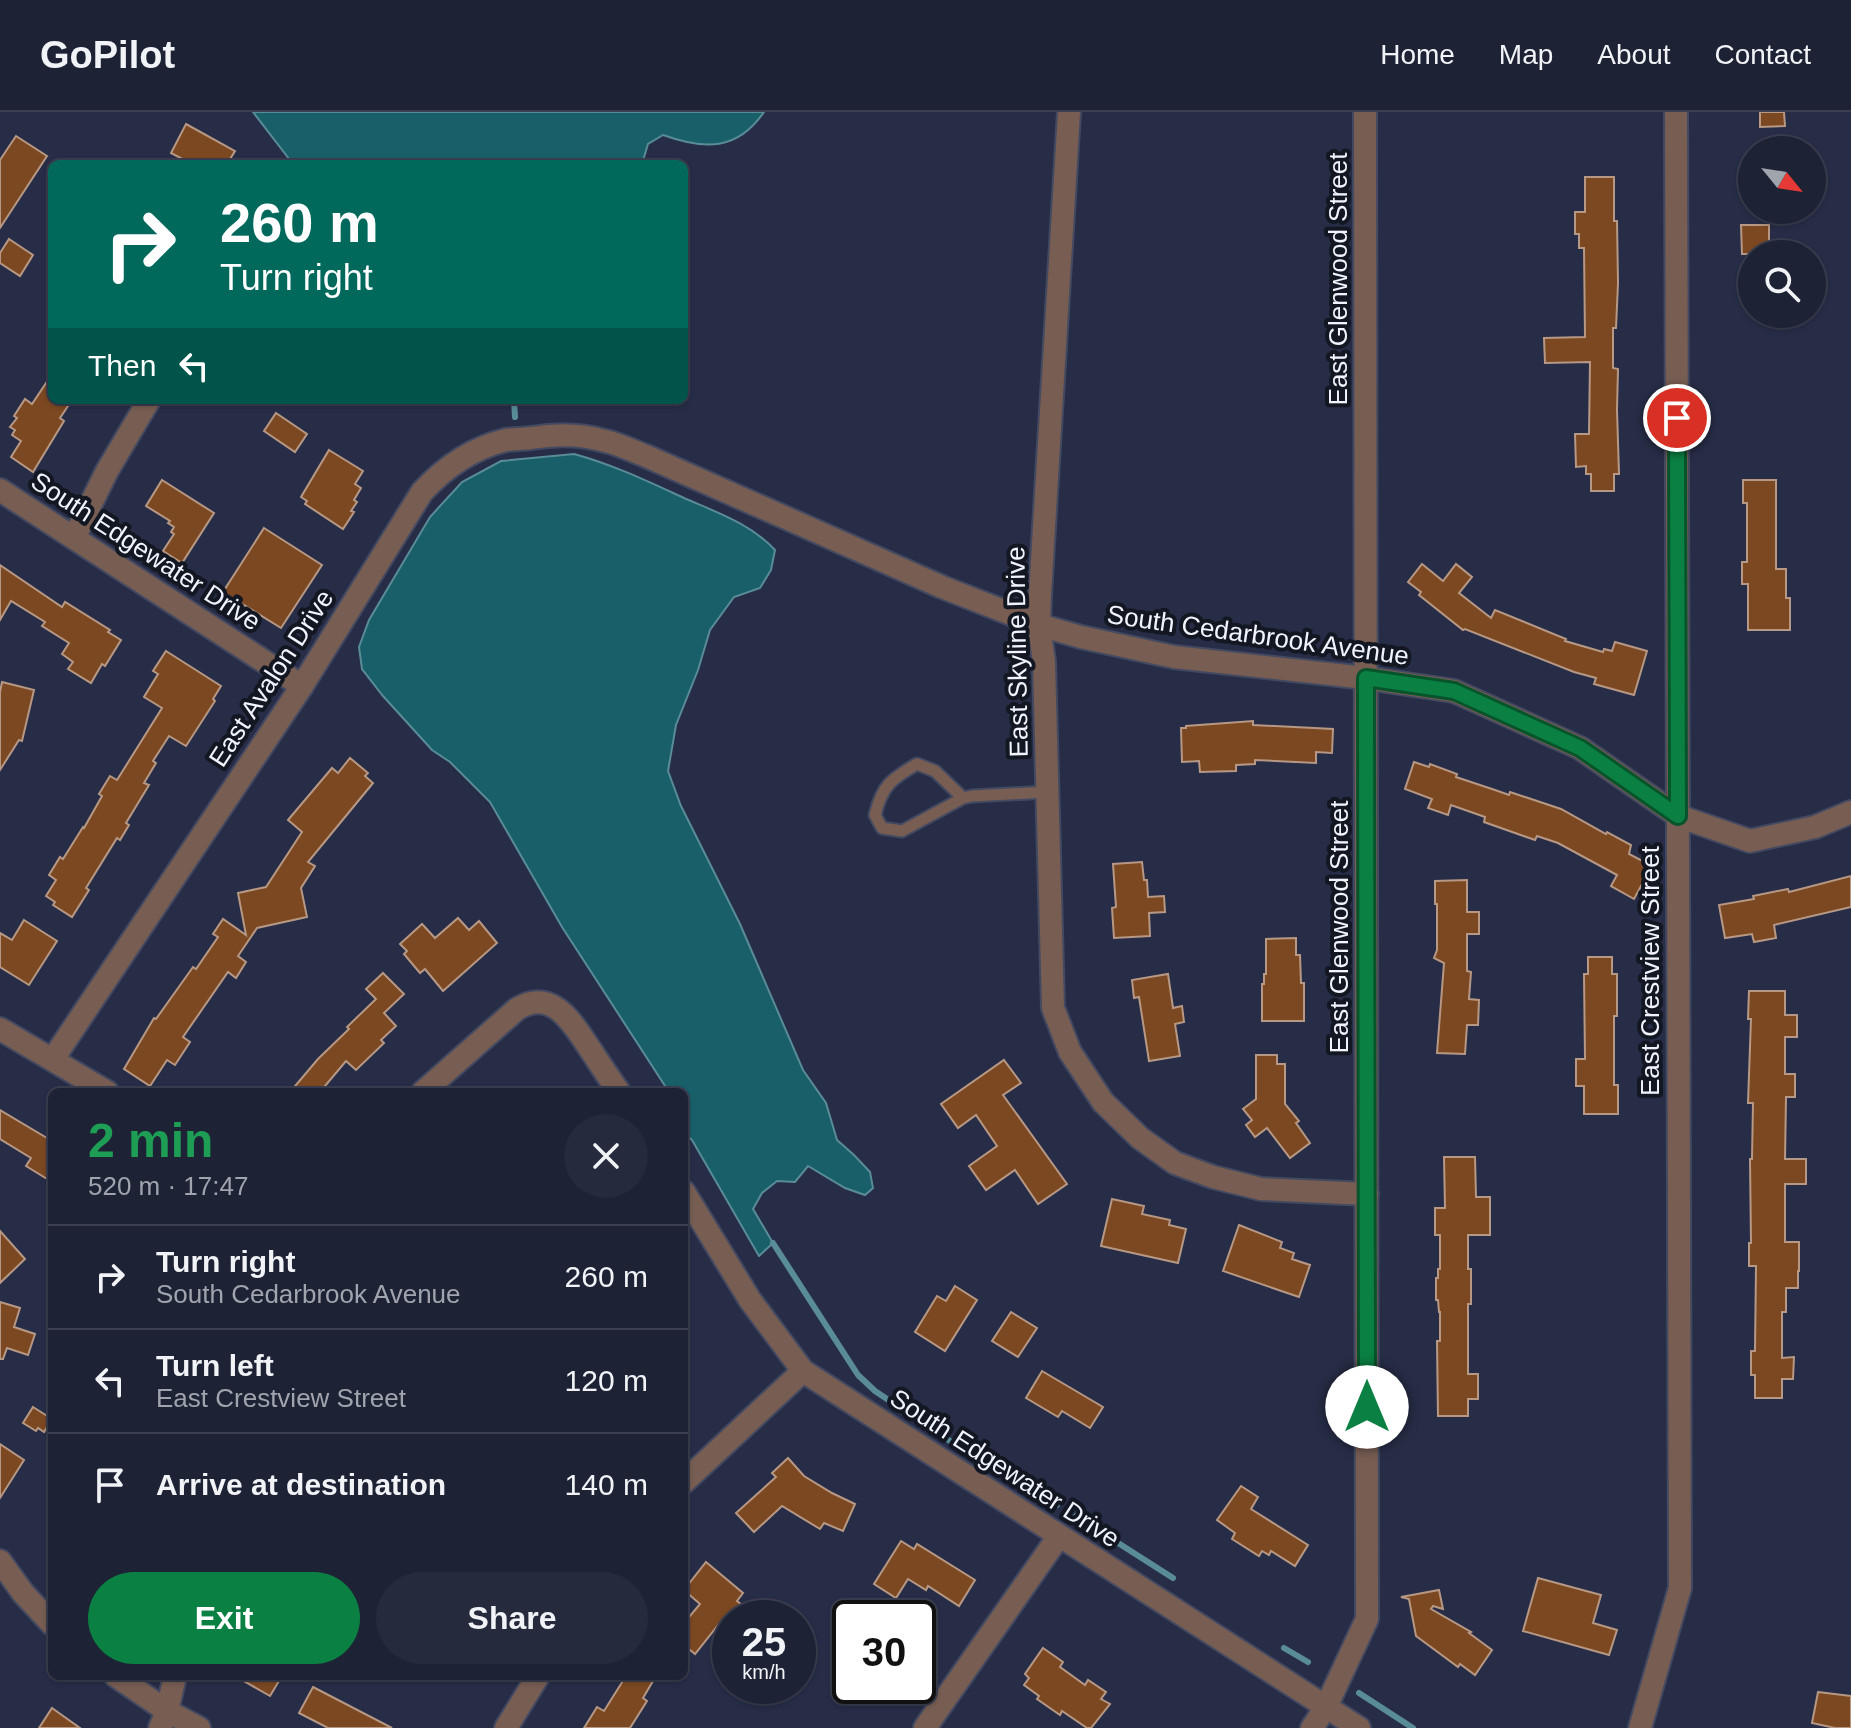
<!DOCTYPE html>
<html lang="en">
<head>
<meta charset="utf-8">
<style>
	:root { --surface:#1d2235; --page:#252a3d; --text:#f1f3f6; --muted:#a0a4ad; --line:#3b3f50; --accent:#0b8043 }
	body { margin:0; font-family:Helvetica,sans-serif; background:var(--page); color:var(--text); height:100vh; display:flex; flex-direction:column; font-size:30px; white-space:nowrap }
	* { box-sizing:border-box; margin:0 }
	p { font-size:26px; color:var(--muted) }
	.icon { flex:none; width:44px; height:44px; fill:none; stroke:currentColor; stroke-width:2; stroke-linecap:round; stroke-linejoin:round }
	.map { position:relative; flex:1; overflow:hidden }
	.side { position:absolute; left:48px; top:976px; width:640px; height:592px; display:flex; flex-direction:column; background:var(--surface); border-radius:12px; box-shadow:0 2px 6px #0004,0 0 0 2px var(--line) }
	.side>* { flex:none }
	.guide { position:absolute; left:48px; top:48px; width:640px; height:244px; border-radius:12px; box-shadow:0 2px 6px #0004,0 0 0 2px var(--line); background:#00695c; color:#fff; overflow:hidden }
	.needle { width:52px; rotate:120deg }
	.fabs { position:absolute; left:1738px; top:24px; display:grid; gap:16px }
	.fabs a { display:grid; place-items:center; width:88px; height:88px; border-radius:50%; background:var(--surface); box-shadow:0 2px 6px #0004,0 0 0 2px var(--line); font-size:40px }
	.speed { position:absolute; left:712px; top:1488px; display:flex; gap:16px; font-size:40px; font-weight:700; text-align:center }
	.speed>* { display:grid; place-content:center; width:104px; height:104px; border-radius:50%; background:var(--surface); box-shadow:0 2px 6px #0004,0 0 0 2px var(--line); line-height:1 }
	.speed small { font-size:20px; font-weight:400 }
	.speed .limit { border:4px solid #111; border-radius:12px; background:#fff; color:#111 }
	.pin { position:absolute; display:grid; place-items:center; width:68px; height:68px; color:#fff; margin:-34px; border:4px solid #fff; border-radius:50%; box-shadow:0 2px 8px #0007 }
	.me { position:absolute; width:88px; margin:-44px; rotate:0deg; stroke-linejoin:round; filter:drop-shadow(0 0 6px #0008) }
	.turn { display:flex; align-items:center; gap:28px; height:168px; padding:0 40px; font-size:36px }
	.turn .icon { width:104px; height:104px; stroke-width:2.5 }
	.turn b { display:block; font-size:56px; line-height:68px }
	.then { display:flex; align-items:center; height:76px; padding:0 40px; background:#0003; gap:16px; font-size:30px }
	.round { display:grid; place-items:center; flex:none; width:84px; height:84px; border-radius:42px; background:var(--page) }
	.head { display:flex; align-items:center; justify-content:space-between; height:136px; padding:0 40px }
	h1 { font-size:48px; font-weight:800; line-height:60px; color:#1e9e55 }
	.action { display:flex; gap:16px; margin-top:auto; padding:16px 40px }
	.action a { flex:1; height:92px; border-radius:48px; background:var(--accent); color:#fff; font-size:32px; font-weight:800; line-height:92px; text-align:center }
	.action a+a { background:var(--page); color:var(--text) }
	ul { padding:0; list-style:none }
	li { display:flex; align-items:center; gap:24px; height:104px; padding:0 40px; border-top:2px solid var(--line) }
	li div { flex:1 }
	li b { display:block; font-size:30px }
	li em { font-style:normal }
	header { display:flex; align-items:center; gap:48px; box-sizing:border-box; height:112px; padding:0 40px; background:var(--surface); border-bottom:2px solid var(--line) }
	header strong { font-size:38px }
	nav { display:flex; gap:44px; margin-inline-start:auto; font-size:28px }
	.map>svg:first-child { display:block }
	.water { fill:#185f6a; stroke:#598c96; stroke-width:2 }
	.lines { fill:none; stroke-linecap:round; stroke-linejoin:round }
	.stream { stroke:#598c96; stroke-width:6 }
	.building { fill:#7b4822; stroke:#b79884; stroke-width:2 }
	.service-casing { stroke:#434961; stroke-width:15 }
	.minor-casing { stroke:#434961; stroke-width:26 }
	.service { stroke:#775d52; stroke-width:11 }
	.minor { stroke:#775d52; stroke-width:22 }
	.route-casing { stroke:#07532c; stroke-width:20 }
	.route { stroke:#0b8043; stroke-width:14 }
	.labels { text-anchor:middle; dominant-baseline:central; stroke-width:8; stroke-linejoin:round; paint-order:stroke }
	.street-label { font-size:26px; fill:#f1f4fe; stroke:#131722 }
</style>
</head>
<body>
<header>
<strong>GoPilot</strong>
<nav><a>Home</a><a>Map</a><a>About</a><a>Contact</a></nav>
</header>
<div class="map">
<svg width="1851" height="1616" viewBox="0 0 1851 1616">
	<rect width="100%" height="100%" fill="#272d47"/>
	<g class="water">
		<path d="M253 0H764C737 39 705 38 663 23L648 32 642 52H293Z"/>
		<path d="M574 342C614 353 647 369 684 386 716 400 751 412 775 438L771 458 760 476 734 485 710 518 698 558 676 613 668 659 681 694 740 812 803 958 826 991 837 1028 854 1043 870 1060 873 1076 865 1083 845 1076 808 1054 795 1070 777 1069 762 1081 753 1097 773 1131 759 1144 692 1028 684 1022V980H669L562 815 490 690 450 650 432 638 383 584 362 557 359 535 369 508 430 405 462 370 501 349Z"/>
	</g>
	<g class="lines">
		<g class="stream">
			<polyline points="514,288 515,305"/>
			<polyline points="773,1131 858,1263 875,1279 956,1333"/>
			<polyline points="975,1344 1057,1393"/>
			<polyline points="1076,1404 1094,1415"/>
			<polyline points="1115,1429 1173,1466"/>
			<polyline points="1284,1536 1308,1550"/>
			<polyline points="1359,1581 1413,1616"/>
		</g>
	</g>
	<g class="building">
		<polygon points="1760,0 1784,0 1785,14 1760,15"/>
		<polygon points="186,12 235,39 227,52 192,52 171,41"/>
		<polygon points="16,24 47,44 0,116 0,48"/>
		<polygon points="1585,65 1614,65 1614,109 1617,109 1618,171 1616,216 1613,216 1613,256 1618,257 1617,298 1619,362 1614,362 1614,379 1591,379 1591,362 1586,362 1586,354 1576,355 1575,322 1589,322 1590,250 1545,251 1544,226 1585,225 1584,136 1579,136 1579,122 1575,122 1575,100 1585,100"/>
		<polygon points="1741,113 1769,113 1769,142 1742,142"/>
		<polygon points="9,127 33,143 20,164 0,151 0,141"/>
		<polygon points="52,262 52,288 72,288 60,306 64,309 33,360 11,345 21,329 12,323 15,318 10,315 17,306 14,304 25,287 32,292"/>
		<polygon points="276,301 307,322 295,340 264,319"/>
		<polygon points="329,338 363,359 355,372 361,376 354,388 357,390 351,399 354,400 343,417 305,392 307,389 301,385"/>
		<polygon points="162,368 214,401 182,451 163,439 174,422 171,420 174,415 168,411 170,409 146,394"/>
		<polygon points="1743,368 1776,368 1776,457 1786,457 1786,486 1790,486 1790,518 1748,518 1748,472 1742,472 1742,450 1747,450 1747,391 1743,391"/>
		<polygon points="264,416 322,453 281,516 223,480"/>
		<polygon points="1422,452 1443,469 1456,452 1472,465 1459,481 1491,506 1495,498 1566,527 1565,529 1603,540 1604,537 1612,539 1615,530 1647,539 1634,583 1594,572 1596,566 1574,560 1465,517 1463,518 1419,483 1421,480 1408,470"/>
		<polygon points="0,453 62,495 65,490 110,518 108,520 121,528 105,554 102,552 91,571 68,557 73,550 62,542 69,531 42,514 45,510 11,489 0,508"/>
		<polygon points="166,539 221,574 213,587 215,589 186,634 169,624 153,649 156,651 144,671 149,673 126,711 129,713 120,728 117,726 86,776 89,778 72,805 53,793 55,790 46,784 56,768 49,763 60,745 63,747 83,715 84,716 102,684 99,682 110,664 117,668 162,596 144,585 158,562 153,559"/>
		<polygon points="2,570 34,578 22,629 19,628 0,658 0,580"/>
		<polygon points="1253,609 1253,613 1333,617 1332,641 1316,640 1316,651 1255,648 1255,652 1236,653 1236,659 1200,660 1199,649 1182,650 1181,616 1186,616 1186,614"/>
		<polygon points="350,646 368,661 365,664 373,671 308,750 315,754 301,776 307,805 257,816 238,844 246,850 236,866 228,860 183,925 190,930 175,953 167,948 150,974 124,957 154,906 156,907 193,855 196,857 218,825 213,822 223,807 246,823 238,781 266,775 302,720 288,708 332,656 338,661"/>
		<polygon points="1414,650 1429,655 1430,652 1457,662 1456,665 1495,678 1509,683 1510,680 1561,697 1606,722 1607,720 1631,733 1629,742 1652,754 1634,787 1611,774 1617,763 1558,731 1537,724 1535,728 1484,710 1485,705 1451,693 1448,703 1428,696 1432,687 1405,677"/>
		<polygon points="1142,750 1144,768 1147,768 1148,785 1164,784 1165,800 1149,801 1150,824 1114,826 1112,796 1116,795 1113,752"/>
		<polygon points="1851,764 1851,795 1774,813 1776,826 1754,830 1752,822 1725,826 1719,793 1754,787 1753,784 1788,777 1789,780"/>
		<polygon points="1467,768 1467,800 1479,800 1479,822 1467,822 1467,859 1471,860 1469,887 1479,888 1478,913 1467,913 1465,942 1437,941 1444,851 1434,846 1437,838 1437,792 1435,792 1435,769"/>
		<polygon points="458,806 469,818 479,809 497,831 443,879 425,857 420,861 404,842 407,839 400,832 422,812 435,826"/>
		<polygon points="24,808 57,829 29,873 0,855 0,821 12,828"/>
		<polygon points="1296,826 1296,843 1300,843 1301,871 1304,871 1304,909 1262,909 1262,872 1264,872 1264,862 1266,862 1266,827"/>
		<polygon points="1588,845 1612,845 1612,862 1617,862 1617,904 1614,904 1614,973 1618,973 1618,1002 1584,1002 1584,974 1576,974 1576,947 1585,947 1584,862 1588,862"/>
		<polygon points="383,861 404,882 384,901 396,914 381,928 384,931 356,958 346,949 320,980 290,980 318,947 349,917 347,915 376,887 366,877"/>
		<polygon points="1168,862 1173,896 1182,894 1184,910 1175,912 1180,944 1149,949 1139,885 1134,886 1132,868"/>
		<polygon points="1749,879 1785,879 1785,903 1797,903 1797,925 1785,925 1785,962 1795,962 1795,985 1786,985 1785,1047 1806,1047 1806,1072 1785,1072 1785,1130 1799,1130 1799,1159 1798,1159 1798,1176 1786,1176 1786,1200 1782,1200 1782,1246 1794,1245 1793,1267 1782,1267 1782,1286 1755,1286 1755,1263 1751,1263 1751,1239 1755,1239 1756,1154 1749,1154 1749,1131 1751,1131 1750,1047 1752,1047 1753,991 1748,991 1751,907 1748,907"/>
		<polygon points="1256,943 1277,943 1277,952 1285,952 1285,992 1299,1009 1296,1011 1310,1031 1290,1046 1267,1016 1255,1025 1246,1013 1252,1008 1243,997 1256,987"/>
		<polygon points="1004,948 1021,971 1003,983 1067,1072 1038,1092 1015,1058 986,1078 969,1054 997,1034 976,1003 958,1016 941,992"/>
		<polygon points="0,998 52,1029 52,1070 26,1054 31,1046 0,1027"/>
		<polygon points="1444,1045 1475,1045 1476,1085 1490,1085 1490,1123 1468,1123 1468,1157 1471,1157 1471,1192 1468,1192 1468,1262 1478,1262 1478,1287 1468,1287 1468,1304 1438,1304 1437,1229 1440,1229 1440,1200 1439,1200 1438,1188 1436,1188 1436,1166 1438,1166 1438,1157 1440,1157 1440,1123 1435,1123 1435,1096 1445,1096"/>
		<polygon points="1112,1087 1144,1094 1142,1102 1170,1108 1169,1113 1186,1117 1178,1151 1101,1134"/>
		<polygon points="1239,1113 1282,1130 1280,1136 1294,1141 1292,1147 1310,1153 1299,1185 1223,1159"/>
		<polygon points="0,1119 25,1147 0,1171"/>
		<polygon points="955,1174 977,1188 945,1239 915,1220 937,1184 946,1189"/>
		<polygon points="0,1190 20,1196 14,1215 35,1222 28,1243 7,1236 3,1247 0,1247"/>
		<polygon points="1011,1200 1037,1216 1018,1245 992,1229"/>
		<polygon points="1042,1259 1103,1295 1090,1316 1062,1299 1058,1305 1026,1286"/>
		<polygon points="33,1295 52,1307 44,1320 38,1316 36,1319 23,1311"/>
		<polygon points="0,1332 24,1348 0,1386"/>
		<polygon points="788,1346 804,1364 832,1381 855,1392 843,1419 824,1411 820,1417 782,1394 754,1420 736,1401 776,1365 772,1361"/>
		<polygon points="1241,1374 1258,1385 1251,1397 1308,1433 1295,1454 1271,1439 1269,1443 1262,1439 1259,1444 1232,1427 1235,1421 1217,1408"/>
		<polygon points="901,1429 914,1437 917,1432 975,1468 959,1494 928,1474 926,1478 908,1467 896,1486 874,1472"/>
		<polygon points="706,1450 743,1481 737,1489 759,1506 730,1506 730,1521 719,1512 695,1542 684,1533 684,1511 700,1492 684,1478"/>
		<polygon points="1538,1466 1601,1483 1593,1511 1617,1518 1609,1543 1523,1519"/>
		<polygon points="1439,1478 1443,1497 1433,1494 1431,1497 1471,1520 1469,1521 1492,1538 1475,1563 1460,1552 1458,1555 1416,1524 1409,1487 1401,1485"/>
		<polygon points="1043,1536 1063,1550 1060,1555 1085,1573 1088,1568 1106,1580 1101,1587 1110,1592 1091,1616 1087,1616 1062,1599 1060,1603 1037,1587 1039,1584 1024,1573 1029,1566 1025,1562"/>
		<polygon points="235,1564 282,1564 270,1584"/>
		<polygon points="626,1564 645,1564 653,1569 643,1586 647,1589 630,1616 584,1616 597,1595 604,1599"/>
		<polygon points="313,1575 392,1616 328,1616 299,1601"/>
		<polygon points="1818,1580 1851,1584 1851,1616 1835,1616 1812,1611"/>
		<polygon points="52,1596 80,1616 39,1616"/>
	</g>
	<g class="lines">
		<defs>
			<path id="service" d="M963 686 935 659 917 652C891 667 882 674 875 703L882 716 902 719 963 686 972 684 1047 680"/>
			<g id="minor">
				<polyline points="1069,0 1040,482 1039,513 1044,550 1053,896 1070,940 1103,990 1140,1026 1175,1051 1213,1065 1261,1077 1367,1082"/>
				<polyline points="0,378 302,574"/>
				<polyline points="74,426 107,359 149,288"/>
				<polyline points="0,917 107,980"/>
				<path d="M53 947 302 574 422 380C445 355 473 336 506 328 514 327 523 327 531 326 555 322 581 322 605 329 619 332 633 339 646 344L942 475 1039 513 1081 525 1174 545 1366 566 1454 579 1580 636 1678 704 1750 729 1815 715 1851 700"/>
				<path d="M423 980 517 897C553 875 573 912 590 937 600 952 609 966 619 980"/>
				<polyline points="684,1080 750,1188 803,1259 1359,1616"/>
				<polyline points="684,1370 803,1259"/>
				<polyline points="0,1449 23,1481 52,1512"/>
				<polyline points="116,1564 167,1599 199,1616"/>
				<polyline points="160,1616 167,1599 175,1564"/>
				<polyline points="506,1616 538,1564"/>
				<polyline points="925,1616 1059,1424"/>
				<polyline points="1312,1616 1326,1595 1367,1507 1365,0"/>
				<polyline points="1640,1616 1680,1476 1676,0"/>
			</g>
		</defs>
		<use href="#service" class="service-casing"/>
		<use href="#minor" class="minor-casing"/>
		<use href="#service" class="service"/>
		<use href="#minor" class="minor"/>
	</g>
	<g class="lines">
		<defs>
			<polyline id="route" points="1367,1295 1366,566 1454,579 1580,636 1678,704 1677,306"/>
		</defs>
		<use href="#route" class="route-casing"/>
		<use href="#route" class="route"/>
	</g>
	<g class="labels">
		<g class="street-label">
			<text transform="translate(1338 167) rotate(-90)">East Glenwood Street</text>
			<text transform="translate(146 439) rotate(33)">South Edgewater Drive</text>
			<text transform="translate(1258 523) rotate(8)">South Cedarbrook Avenue</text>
			<text transform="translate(1017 540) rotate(-91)">East Skyline Drive</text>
			<text transform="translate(271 566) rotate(-57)">East Avalon Drive</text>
			<text transform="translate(1339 815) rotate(-90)">East Glenwood Street</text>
			<text transform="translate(1650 859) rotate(-90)">East Crestview Street</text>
			<text transform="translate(1005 1356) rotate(33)">South Edgewater Drive</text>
		</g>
	</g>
</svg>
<div class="fabs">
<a><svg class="needle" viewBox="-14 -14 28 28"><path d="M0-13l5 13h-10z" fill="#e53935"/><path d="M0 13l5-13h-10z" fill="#a0a4ad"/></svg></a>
<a><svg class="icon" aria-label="search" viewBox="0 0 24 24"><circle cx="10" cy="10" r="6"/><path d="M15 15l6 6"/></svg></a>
</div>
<div class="speed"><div>25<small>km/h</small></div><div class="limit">30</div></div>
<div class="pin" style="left:1677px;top:306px;background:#d93025"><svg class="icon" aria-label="arrive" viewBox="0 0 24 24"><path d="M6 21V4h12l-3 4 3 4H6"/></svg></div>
<svg class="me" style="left:1367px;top:1295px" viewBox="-20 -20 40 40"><circle r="19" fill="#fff"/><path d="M0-13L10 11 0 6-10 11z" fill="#0b8043"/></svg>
<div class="guide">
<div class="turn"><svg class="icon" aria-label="right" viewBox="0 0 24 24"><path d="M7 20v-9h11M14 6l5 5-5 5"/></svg><div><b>260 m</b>Turn right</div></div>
<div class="then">Then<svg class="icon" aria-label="left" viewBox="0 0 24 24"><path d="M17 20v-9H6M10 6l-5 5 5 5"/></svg></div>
</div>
<section class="side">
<div class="head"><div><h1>2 min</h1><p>520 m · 17:47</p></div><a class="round"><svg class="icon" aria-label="close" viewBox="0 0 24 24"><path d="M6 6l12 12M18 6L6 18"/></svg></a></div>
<ul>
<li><svg class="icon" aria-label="right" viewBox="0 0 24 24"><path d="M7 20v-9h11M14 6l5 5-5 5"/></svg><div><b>Turn right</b><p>South Cedarbrook Avenue</p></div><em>260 m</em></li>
<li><svg class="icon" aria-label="left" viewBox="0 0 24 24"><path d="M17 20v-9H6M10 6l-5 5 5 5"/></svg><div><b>Turn left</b><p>East Crestview Street</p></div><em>120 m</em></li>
<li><svg class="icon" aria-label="arrive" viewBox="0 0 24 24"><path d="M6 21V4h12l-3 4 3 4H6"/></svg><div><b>Arrive at destination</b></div><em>140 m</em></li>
</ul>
<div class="action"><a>Exit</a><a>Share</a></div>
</section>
</div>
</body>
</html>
